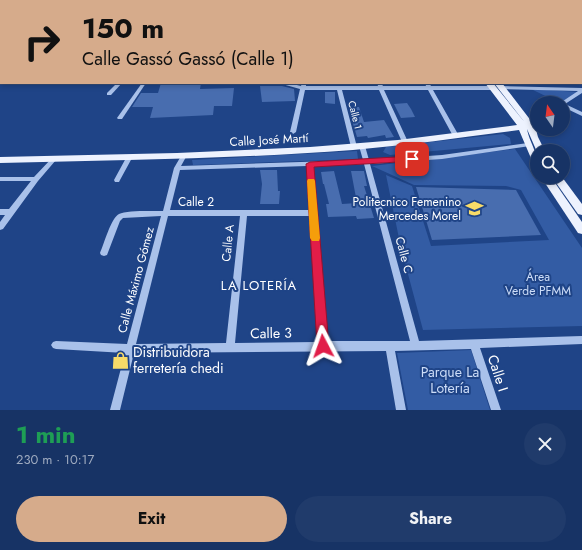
<!DOCTYPE html>
<html lang="en">
<head>
<meta charset="utf-8">
<style>
	:root { --surface:#173365; --page:#203b6b; --text:#f1f3f6; --muted:#9eaabf; --line:#364e79; --accent:#d6ab8b }
	body { margin:0; font-family:Jost,sans-serif; background:var(--page); color:var(--text); height:100vh; display:flex; flex-direction:column; font-size:15px; white-space:nowrap }
	* { box-sizing:border-box; margin:0 }
	p { font-size:13px; color:var(--muted) }
	.icon { flex:none; width:22px; height:22px; fill:none; stroke:currentColor; stroke-width:2; stroke-linecap:round; stroke-linejoin:round }
	.map { position:relative; height:410px; overflow:hidden }
	.sheet { display:flex; flex-direction:column; background:var(--surface); flex:1 }
	.sheet>* { flex:none }
	.guide { position:absolute; left:0px; top:0px; width:582px; height:84px; box-shadow:0 2px 6px #0003,0 0 0 1px var(--line); background:#d6ab8b; color:#111; overflow:hidden }
	.needle { width:26px; rotate:346deg }
	.fabs { position:absolute; left:530px; top:96px; display:grid; gap:8px }
	.fabs a { display:grid; place-items:center; width:40px; height:40px; border-radius:50%; background:var(--surface); box-shadow:0 2px 6px #0003,0 0 0 1px var(--line); font-size:20px }
	.pin { position:absolute; display:grid; place-items:center; width:34px; height:34px; color:#fff; margin:-17px; border-radius:8px; box-shadow:0 2px 6px #0006 }
	.me { position:absolute; width:44px; margin:-22px; rotate:356deg; stroke-linejoin:round; filter:drop-shadow(0 0 3px #0008) }
	.turn { display:flex; align-items:center; gap:14px; height:84px; padding:0 16px; font-size:18px }
	.turn .icon { width:52px; height:52px; stroke-width:2.5 }
	.turn b { display:block; font-size:28px; line-height:34px }
	.round { display:grid; place-items:center; flex:none; width:42px; height:42px; border-radius:21px; background:var(--page) }
	.headline { display:flex; align-items:center; justify-content:space-between; height:68px; padding:0 16px }
	h1 { font-size:24px; font-weight:700; line-height:30px; color:#1e9e55 }
	.action { display:flex; gap:8px; margin-top:auto; padding:8px 16px }
	.action a { flex:1; height:46px; border-radius:24px; background:var(--accent); color:#111; font-size:16px; font-weight:700; line-height:46px; text-align:center }
	.action a+a { background:var(--page); color:var(--text) }
	.map>svg:first-child { display:block }
	.green { fill:#335ca4 }
	.building { fill:#486daf }
	.lines { fill:none; stroke-linecap:round; stroke-linejoin:round }
	.minor { fill:#a9c1ea; fill-rule:evenodd }
	.major { fill:#edf2fe; fill-rule:evenodd }
	.route { fill:#e11d48; stroke:#92132f }
	.slow { fill:#f59e0b }
	.labels { text-anchor:middle; dominant-baseline:central; stroke-width:4; stroke-linejoin:round; paint-order:stroke }
	.far-street-label { font-size:10px; fill:#fff; stroke:#1f4487 }
	.street-label { font-size:12px; fill:#fff; stroke:#1f4487 }
	.poi-label { font-size:12px; fill:#fff; stroke:#1f4487; text-anchor:end }
	.park-label { font-size:12px; fill:#cdddf8; stroke:#1f4487 }
	.neighbourhood-label { font-size:13px; letter-spacing:1px; fill:#fff; stroke:#1f4487 }
	.near-street-label { font-size:14px; fill:#fff; stroke:#1f4487 }
	.near-poi-label { font-size:14px; fill:#fff; stroke:#1f4487; text-anchor:start }
	.near-park-label { font-size:14px; fill:#cdddf8; stroke:#1f4487 }
</style>
</head>
<body>
<div class="map">
<svg width="582" height="410" viewBox="0 0 582 410">
	<rect width="100%" height="100%" fill="#1f4487"/>
	<g class="green">
		<polygon points="531,89 579,92 560,103"/>
		<polygon points="503,134 510,138 511,144 390,155 383,152 386,147"/>
		<polygon points="515,149 582,248 582,326 423,330 401,248 386,175 412,186 431,246 549,240 521,190 506,186 414,185 372,166"/>
		<polygon points="357,151 358,159 193,165 192,160"/>
		<polygon points="471,350 490,410 408,410 397,353"/>
	</g>
	<g class="building">
		<polygon points="161,83 201,83 200,89 234,88 232,106 214,106 213,115 150,118 153,107 132,107 141,93 158,93"/>
		<polygon points="260,86 282,86 294,89 295,101 262,102"/>
		<polygon points="325,92 335,92 335,104 325,103"/>
		<polygon points="407,103 411,109 415,117 401,118 394,104"/>
		<polygon points="348,107 359,107 364,122 384,120 394,137 386,138 385,135 368,138 367,136 357,137"/>
		<polygon points="260,170 277,170 278,191 280,191 279,204 260,204 262,184"/>
		<polygon points="334,171 342,204 357,203 351,171 364,171 367,186 364,186 374,218 357,219 356,216 328,217 326,204 329,204 324,184 323,184 321,172"/>
		<polygon points="416,187 516,190 541,235 432,240"/>
	</g>
	<g class="lines">
		<g class="minor">
			<rect x="295" y="0" width="4" height="1"/>
			<rect x="340" y="0" width="4" height="1"/>
			<polygon points="405,0 417,0 419,1 407,1"/>
			<rect x="433" y="0" width="4" height="1"/>
			<polygon points="534,0 538,0 539,1 535,1"/>
			<polygon points="570,0 574,0 575,1 571,1"/>
			<rect x="581" y="8" width="1" height="3"/>
			<rect x="0" y="53" width="1" height="2"/>
			<rect x="581" y="54" width="1" height="2"/>
			<polygon points="0,80 1,80 2,83 0,83"/>
			<polygon points="117,83 122,83 111,95 107,95 107,93"/>
			<polygon points="142,83 146,83 122,119 118,119 117,118"/>
			<polygon points="256,83 288,83 301,86 302,83 306,83 306,86 378,86 377,83 381,83 383,86 426,86 425,83 429,83 431,86 493,86 496,88 493,90 433,90 459,136 456,138 453,136 428,90 384,90 408,142 405,144 402,142 379,90 342,90 357,147 354,149 351,147 337,90 305,90 296,132 293,134 290,132 300,89 282,84 258,84"/>
			<polygon points="502,86 582,88 582,93 565,104 582,112 582,116 563,107 563,103 560,103 578,91 500,89 500,87"/>
			<polygon points="537,120 537,125 533,127 529,127 529,125"/>
			<path d="M528 143 531 145 530 146 442 159 370 164 419 341 582 336V344L480 348 501 410H491L471 349 395 351 406 410H396L386 351 134 353 120 410H110L125 353 56 349 53 348 51 345 53 342 56 341 127 344 161 216 123 218 120 221 107 255 104 256 101 255 100 253C104 244 111 218 119 214 126 210 153 211 163 211L174 168 181 156H185L186 157 181 166 363 160 359 146 362 144 365 146 369 160 442 155ZM364 164 410 341H327L313 166ZM307 166 310 210H170L180 170ZM168 216H240L226 343 136 344ZM247 216H310L318 342 235 343Z"/>
			<polygon points="129,156 132,158 120,180 119,182 115,182 114,180 126,158"/>
			<polygon points="54,157 56,158 57,159 56,160 38,181 3,229 0,230 0,222 5,215 0,215 0,209 9,209 31,181 0,181 0,177 34,177 52,158"/>
		</g>
		<g class="major">
			<polygon points="477,0 483,0 476,1"/>
			<path d="M485 83H493L526 124 494 83H502L535 126 538 137 545 151 537 152 527 129C530 144 537 149 537 166L533 163 519 130C464 137 409 145 353 150 236 159 118 160 0 163V157L177 153 310 147 398 140 517 125Z"/>
			<polygon points="541,177 551,177 582,222 582,234 578,233"/>
			<polygon points="552,177 562,177 582,204 582,215 578,214"/>
		</g>
	</g>
	<polygon class="route" points="412,156 415,157 415,161 314,167 329,346 327,350 323,352 318,350 317,346 306,164 310,162"/>
	<polygon class="slow" points="308,179 314,179 315,181 320,238 319,241 312,241 310,238 307,181"/>
	<defs>
		<symbol id="school-bare" viewBox="-9 -9 18 18"><path d="M0-5L7-2L0 1L-7-2ZM-4 1L0 2.5L4 1V4Q0 6-4 4Z" fill="#f8db68" stroke="#1f4487" stroke-width="2.5" paint-order="stroke"/></symbol>
		<symbol id="shop-bare" viewBox="-9 -9 18 18"><path d="M-5-2.5h2.3a2.7 3.5 0 0 1 5.4 0H5L5.5 6h-11ZM-1.5-2.5h3a1.5 2.3 0 0 0-3 0Z" fill="#f8db68" stroke="#1f4487" stroke-width="2.5" paint-order="stroke"/></symbol>
	</defs>
	<g fill-rule="evenodd">
		<use href="#school-bare" x="462" y="196" width="25" height="25"/>
		<use href="#shop-bare" x="108" y="348" width="25" height="25"/>
	</g>
	<g class="labels">
		<g class="far-street-label">
			<text transform="translate(355 115) rotate(76)">Calle 1</text>
		</g>
		<g class="street-label">
			<text transform="translate(269 140) rotate(-3)">Calle José Martí</text>
			<text x="196" y="202">Calle 2</text>
			<text transform="translate(228 243) rotate(-84)">Calle A</text>
			<text transform="translate(404 255) rotate(75)">Calle C</text>
			<text transform="translate(136 280) rotate(-75)">Calle Máximo Gómez</text>
		</g>
		<g class="poi-label">
			<text x="461" y="202">Politecnico Femenino<tspan x="461" dy="14">Mercedes Morel</tspan></text>
		</g>
		<g class="park-label">
			<text x="538" y="277">Área<tspan x="538" dy="14">Verde PFMM</tspan></text>
		</g>
		<g class="neighbourhood-label">
			<text x="259" y="285">LA LOTERÍA</text>
		</g>
		<g class="near-street-label">
			<text transform="translate(271 333) rotate(-1)">Calle 3</text>
			<text transform="translate(498 373) rotate(72)">Calle I</text>
		</g>
		<g class="near-poi-label">
			<text x="133" y="352">Distribuidora<tspan x="133" dy="16">ferretería chedi</tspan></text>
		</g>
		<g class="near-park-label">
			<text x="450" y="372">Parque La<tspan x="450" dy="16">Lotería</tspan></text>
		</g>
	</g>
</svg>
<div class="fabs">
<a><svg class="needle" viewBox="-14 -14 28 28"><path d="M0-13l5 13h-10z" fill="#e53935"/><path d="M0 13l5-13h-10z" fill="#9eaabf"/></svg></a>
<a><svg class="icon" aria-label="search" viewBox="0 0 24 24"><circle cx="10" cy="10" r="6"/><path d="M15 15l6 6"/></svg></a>
</div>
<div class="pin" style="left:412px;top:159px;background:#d93025"><svg class="icon" aria-label="arrive" viewBox="0 0 24 24"><path d="M6 21V4h12l-3 4 3 4H6"/></svg></div>
<svg class="me" style="left:323px;top:346px" viewBox="-20 -20 40 40"><path d="M0-17L14 15 0 8-14 15z" fill="#e11d48" stroke="#fff" stroke-width="4"/></svg>
<div class="guide">
<div class="turn"><svg class="icon" aria-label="right" viewBox="0 0 24 24"><path d="M7 20v-9h11M14 6l5 5-5 5"/></svg><div><b>150 m</b>Calle Gassó Gassó (Calle 1)</div></div>
</div>
</div>
<section class="sheet">
<div class="headline"><div><h1>1 min</h1><p>230 m · 10:17</p></div><a class="round"><svg class="icon" aria-label="close" viewBox="0 0 24 24"><path d="M6 6l12 12M18 6L6 18"/></svg></a></div>
<div class="action"><a>Exit</a><a>Share</a></div>
</section>
</body>
</html>
